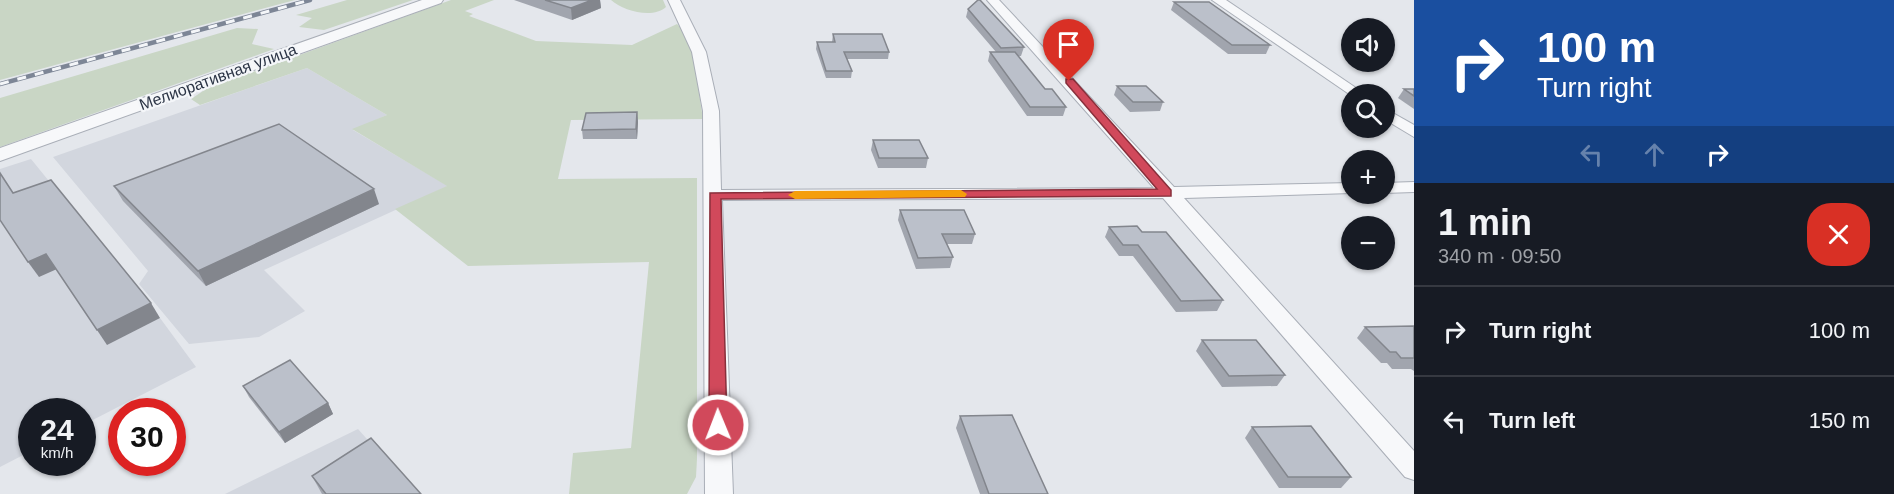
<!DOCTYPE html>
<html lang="en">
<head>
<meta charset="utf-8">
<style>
	:root { --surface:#171b24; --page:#242831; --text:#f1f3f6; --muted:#9ea1a6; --line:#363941 }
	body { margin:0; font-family:Arial,sans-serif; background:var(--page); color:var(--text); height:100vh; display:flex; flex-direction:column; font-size:22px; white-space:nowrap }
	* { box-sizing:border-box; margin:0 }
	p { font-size:20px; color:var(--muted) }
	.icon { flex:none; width:33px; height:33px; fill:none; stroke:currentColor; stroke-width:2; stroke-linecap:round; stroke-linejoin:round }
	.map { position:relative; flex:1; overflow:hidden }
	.details { display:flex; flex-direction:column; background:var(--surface); width:480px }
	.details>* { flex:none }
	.hud { background:#1a4fa0; color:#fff; overflow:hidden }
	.controls { position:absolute; left:1341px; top:18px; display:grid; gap:12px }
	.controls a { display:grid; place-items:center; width:54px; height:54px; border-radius:50%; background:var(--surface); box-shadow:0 2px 4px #0004; font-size:30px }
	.speed { position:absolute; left:18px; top:398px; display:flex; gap:12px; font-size:30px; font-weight:700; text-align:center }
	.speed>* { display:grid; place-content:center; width:78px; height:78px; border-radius:50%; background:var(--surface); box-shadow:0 2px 4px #0004; line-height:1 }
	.speed small { font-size:15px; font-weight:400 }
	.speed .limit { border:9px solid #d22; background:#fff; color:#111 }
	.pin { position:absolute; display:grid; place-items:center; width:51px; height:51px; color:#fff; margin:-62px -26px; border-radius:50% 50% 50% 0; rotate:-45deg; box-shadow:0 0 6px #0007 }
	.pin .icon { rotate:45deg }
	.me { position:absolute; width:66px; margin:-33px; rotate:359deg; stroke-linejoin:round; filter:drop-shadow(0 0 4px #0008) }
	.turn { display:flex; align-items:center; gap:21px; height:126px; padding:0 24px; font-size:27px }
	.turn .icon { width:78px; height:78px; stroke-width:2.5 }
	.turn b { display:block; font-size:42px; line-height:51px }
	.lanes { display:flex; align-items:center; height:57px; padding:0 24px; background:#0003; justify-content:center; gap:30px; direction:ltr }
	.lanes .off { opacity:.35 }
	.round { display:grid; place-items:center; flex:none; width:63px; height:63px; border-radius:24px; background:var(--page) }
	.headline { display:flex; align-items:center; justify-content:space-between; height:102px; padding:0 24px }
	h1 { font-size:36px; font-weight:700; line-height:45px }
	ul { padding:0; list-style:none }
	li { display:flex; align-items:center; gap:18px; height:90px; padding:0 24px; border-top:2px solid var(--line) }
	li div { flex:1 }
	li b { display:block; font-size:22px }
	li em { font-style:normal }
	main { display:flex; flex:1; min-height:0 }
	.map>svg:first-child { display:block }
	.built { fill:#d2d6de }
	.green { fill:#c9d6c5 }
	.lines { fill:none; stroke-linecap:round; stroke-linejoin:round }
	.minor-casing { stroke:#a9aeb7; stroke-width:2 }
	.tertiary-casing { stroke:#a9aeb7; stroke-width:2 }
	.minor { fill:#f7f8fa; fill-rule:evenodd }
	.tertiary { fill:#f7f8fa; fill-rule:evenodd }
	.rail-casing { stroke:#7d8696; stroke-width:4.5 }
	.rail { stroke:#f4f6f9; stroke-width:3; stroke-dasharray:9; stroke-linecap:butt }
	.wall { fill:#a1a5ae }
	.shaded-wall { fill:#83868d }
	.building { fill:#bbc0ca; stroke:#83868d; stroke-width:1.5 }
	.route { fill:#d1495b; stroke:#882f3b; stroke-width:1.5 }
	.slow { fill:#f59e0b }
	.labels { text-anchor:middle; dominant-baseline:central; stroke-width:4.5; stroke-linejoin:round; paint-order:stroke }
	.far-street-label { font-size:16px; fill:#2b3445; stroke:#f4f6f9 }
</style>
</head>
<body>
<main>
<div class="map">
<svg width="1414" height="494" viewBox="0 0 1414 494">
	<rect width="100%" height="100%" fill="#e4e7ec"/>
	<g class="built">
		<polygon points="307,68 387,115 353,130 448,186 264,270 305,311 259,337 189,344 139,284 148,271 53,157"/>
		<polygon points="31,159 160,318 196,367 83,425 82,411 32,411 31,451 0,467 0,169"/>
		<polygon points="358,429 416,494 225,494"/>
	</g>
	<g class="green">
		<polygon points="0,0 295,0 0,80"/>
		<polygon points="347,0 413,0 324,30 299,27 312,18 296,15"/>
		<polygon points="451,0 494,0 465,11 473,14 469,16 536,41 632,45 677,24 683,30 700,71 697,80 703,119 571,120 558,179 697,178 697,459 696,477 687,494 569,494 573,453 631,448 649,262 468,266 395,209 447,186 352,129 387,115 307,68 200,105 191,99 206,89"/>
		<path d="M611 0H663L666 7C653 19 623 11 611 0Z"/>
		<polygon points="237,28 258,29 252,44 274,49 0,147 0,98"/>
	</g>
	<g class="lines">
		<defs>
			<g id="minor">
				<polygon points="668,0 680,0 706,52 719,111 721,190 1154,188 987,0 999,0 1174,187 1352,183 1352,193 1184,198 1414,451 1414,480 1405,477 1163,198 722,200 733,494 705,494 703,111 692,52"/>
				<polygon points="1212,0 1226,0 1365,94 1352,96"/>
				<polygon points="1384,108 1414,125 1414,137 1384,119"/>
				<polygon points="1414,182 1414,192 1384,193 1384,183"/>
			</g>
			<polygon id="tertiary" points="422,0 443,0 441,3 0,161 0,148"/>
		</defs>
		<use href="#minor" class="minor-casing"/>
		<use href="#tertiary" class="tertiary-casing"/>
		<use href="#minor" class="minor"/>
		<use href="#tertiary" class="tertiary"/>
		<defs>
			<polyline id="rail" points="0,84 310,0"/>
		</defs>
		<use href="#rail" class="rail-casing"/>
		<use href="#rail" class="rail"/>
	</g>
	<g class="wall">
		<polygon points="514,0 600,0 601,8 572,20"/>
		<polygon points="1174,2 1270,45 1266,54 1228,54 1171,10"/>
		<polygon points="968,9 1024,47 1021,56 1018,56 1045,89 1066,107 1063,116 1027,116 988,61 990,52 996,52 966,17"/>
		<polygon points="833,34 889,52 888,59 847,59 852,71 851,78 826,78 816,49 817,42 832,42"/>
		<polygon points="1117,86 1163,102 1160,111 1130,112 1114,95"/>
		<polygon points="1404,89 1414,89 1414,109 1398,98"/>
		<polygon points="637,112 638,122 637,139 583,139 582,130"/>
		<polygon points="873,140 928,158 926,168 878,168 871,150"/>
		<polygon points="114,186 379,204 206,286 123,201"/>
		<polygon points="900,210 975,234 972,244 947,244 953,257 950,268 916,269 898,220"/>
		<polygon points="1109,227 1142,232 1223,300 1217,311 1176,312 1133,256 1119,256 1105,237"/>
		<polygon points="1414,326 1414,371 1411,369 1392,369 1387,363 1381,363 1357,338 1365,327"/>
		<polygon points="1202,340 1285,375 1277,386 1222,387 1196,351"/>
		<polygon points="243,386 328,403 333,414 285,443 249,397"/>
		<polygon points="960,416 1048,494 980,494 956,428"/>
		<polygon points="1252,427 1351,477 1341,488 1279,488 1245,438"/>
		<polygon points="312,476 421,494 322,494"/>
	</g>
	<g class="shaded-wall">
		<polygon points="592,0 600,0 601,8 572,20 571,8"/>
		<polygon points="637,112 638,122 637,139 636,129"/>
		<polygon points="374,189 379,204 206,286 198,271"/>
		<polygon points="46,254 57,269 39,277 28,262"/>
		<polygon points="151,303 160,318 107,345 97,330"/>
		<polygon points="328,403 333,414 285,443 279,432"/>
	</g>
	<g class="building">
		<polygon points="545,0 592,0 571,8"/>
		<polygon points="978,0 980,0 1024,47 1001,48 968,9"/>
		<polygon points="1174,2 1209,2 1270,45 1232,45"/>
		<polygon points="833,34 882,34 889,52 844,52 852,71 826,71 817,42 835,42"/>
		<polygon points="990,52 1015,52 1045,89 1052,89 1066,107 1030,107"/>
		<polygon points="1117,86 1146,86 1163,102 1133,102"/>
		<polygon points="1404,89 1414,89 1414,96"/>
		<polygon points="637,112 636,129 582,130 586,113"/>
		<polygon points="279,124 374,189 198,271 114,186"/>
		<polygon points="873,140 919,140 928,158 879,158"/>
		<polygon points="0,173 13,193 51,180 151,303 97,330 46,254 28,262 0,220"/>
		<polygon points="900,210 964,210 975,234 942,234 953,257 918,258"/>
		<polygon points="1137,226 1142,232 1166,232 1223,300 1181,301 1138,245 1123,245 1109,227"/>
		<polygon points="1414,326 1414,358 1401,358 1396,352 1390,352 1365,327"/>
		<polygon points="1202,340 1256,340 1285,375 1229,376"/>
		<polygon points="290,360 328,403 279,432 243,386"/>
		<polygon points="1012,415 1048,494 989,494 960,416"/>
		<polygon points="1311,426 1351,477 1288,477 1252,427"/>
		<polygon points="371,438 421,494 326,494 312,476"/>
	</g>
	<polygon class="route" points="1066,79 1073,79 1171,190 1171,196 721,199 727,425 724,430 712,430 709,425 710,193 1157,189 1066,83"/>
	<polygon class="slow" points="961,190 967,194 965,197 795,199 788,195 795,191"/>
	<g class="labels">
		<g class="far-street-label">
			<text transform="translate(218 77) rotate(-20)">Мелиоративная улица</text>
		</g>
	</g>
</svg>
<div class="controls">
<a><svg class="icon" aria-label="sound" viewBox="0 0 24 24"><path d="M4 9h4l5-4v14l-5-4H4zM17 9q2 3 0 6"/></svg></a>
<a><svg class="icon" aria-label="search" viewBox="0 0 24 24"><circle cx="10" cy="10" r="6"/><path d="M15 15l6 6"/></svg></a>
<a>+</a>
<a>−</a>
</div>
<div class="speed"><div>24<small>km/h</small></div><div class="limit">30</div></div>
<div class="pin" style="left:1069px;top:81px;background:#d93025"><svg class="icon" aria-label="arrive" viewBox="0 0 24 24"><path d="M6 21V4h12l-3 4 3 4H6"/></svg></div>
<svg class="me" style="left:718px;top:425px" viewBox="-20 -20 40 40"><circle r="17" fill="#d1495b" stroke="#fff" stroke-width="3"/><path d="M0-11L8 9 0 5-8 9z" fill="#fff"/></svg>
</div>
<section class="details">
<div class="hud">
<div class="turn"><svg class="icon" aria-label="right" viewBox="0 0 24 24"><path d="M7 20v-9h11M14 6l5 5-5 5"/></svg><div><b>100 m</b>Turn right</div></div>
<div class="lanes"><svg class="icon off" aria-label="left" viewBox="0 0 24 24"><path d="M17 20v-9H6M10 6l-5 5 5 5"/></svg><svg class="icon off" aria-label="ahead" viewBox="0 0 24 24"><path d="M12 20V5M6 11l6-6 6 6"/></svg><svg class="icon" aria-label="right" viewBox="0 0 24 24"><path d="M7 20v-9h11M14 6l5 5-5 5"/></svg></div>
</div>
<div class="headline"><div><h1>1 min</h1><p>340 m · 09:50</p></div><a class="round" style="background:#d93025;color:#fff"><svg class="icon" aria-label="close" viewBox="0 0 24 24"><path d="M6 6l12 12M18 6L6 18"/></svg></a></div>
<ul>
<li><svg class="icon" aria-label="right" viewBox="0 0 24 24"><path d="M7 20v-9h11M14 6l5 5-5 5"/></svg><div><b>Turn right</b></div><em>100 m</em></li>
<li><svg class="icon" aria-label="left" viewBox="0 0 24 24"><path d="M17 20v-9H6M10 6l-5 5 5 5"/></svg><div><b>Turn left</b></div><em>150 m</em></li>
</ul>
</section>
</main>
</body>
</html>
